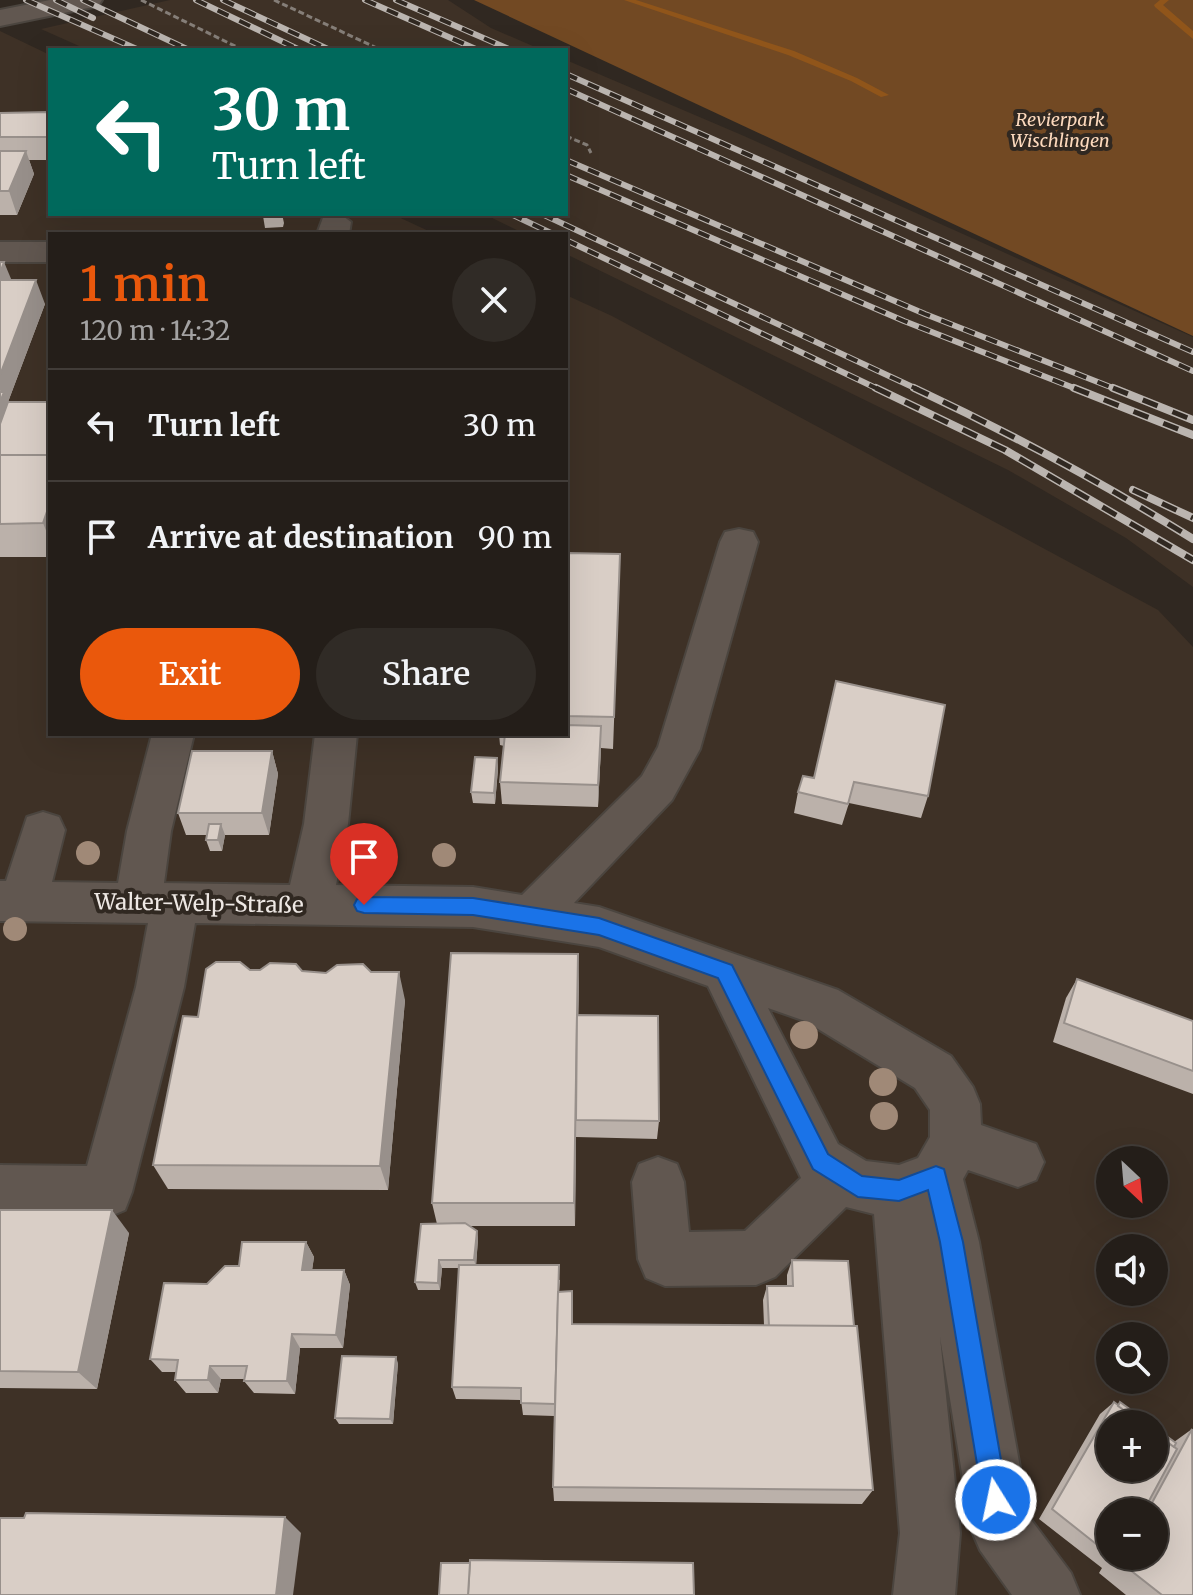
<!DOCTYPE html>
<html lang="en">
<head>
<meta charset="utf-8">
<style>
	:root { --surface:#241e19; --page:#302b26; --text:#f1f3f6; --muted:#a3a2a2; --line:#413c38; --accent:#ea580c }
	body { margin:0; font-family:Merriweather,serif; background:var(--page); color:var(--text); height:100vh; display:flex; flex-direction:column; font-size:30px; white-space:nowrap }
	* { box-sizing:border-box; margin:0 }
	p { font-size:26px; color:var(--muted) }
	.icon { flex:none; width:44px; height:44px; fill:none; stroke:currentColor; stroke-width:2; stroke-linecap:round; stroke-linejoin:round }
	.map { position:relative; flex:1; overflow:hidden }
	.side { position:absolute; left:48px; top:232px; width:520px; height:504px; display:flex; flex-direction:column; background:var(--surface); border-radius:0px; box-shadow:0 8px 32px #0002,0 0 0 2px var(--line) }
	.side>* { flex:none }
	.guide { position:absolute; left:48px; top:48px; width:520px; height:168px; border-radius:0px; box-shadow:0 8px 32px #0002,0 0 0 2px var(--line); background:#00695c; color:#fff; overflow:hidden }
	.needle { width:52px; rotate:154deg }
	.tools { position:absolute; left:1096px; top:1146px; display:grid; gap:16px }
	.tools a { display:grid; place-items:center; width:72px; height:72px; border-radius:50%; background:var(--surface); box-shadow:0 8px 32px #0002,0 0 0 2px var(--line); font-size:40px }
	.pin { position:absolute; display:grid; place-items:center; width:68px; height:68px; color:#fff; margin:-82px -34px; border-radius:50% 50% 50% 0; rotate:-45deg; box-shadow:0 0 8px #0007 }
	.pin .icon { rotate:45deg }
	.me { position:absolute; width:88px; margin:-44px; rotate:350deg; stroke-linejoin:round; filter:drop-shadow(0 0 6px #0008) }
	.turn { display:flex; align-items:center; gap:28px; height:168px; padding:0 32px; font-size:36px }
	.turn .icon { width:104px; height:104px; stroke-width:2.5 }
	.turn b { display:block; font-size:56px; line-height:68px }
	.round { display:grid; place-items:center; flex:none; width:84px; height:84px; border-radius:42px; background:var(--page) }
	.headline { display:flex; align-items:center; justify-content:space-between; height:136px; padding:0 32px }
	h1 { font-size:48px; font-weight:600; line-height:60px; color:var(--accent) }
	.action { display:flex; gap:16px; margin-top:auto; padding:16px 32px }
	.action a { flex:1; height:92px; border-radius:48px; background:var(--accent); color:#fff; font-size:32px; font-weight:600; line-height:92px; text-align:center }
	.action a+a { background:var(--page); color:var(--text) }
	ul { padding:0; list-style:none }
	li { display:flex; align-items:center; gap:24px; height:112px; padding:0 32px; border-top:2px solid var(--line) }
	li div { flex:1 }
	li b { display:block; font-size:30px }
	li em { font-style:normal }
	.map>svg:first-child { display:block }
	.built { fill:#3e3126; fill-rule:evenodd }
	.green { fill:#724923 }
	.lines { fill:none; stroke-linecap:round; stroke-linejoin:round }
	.stream { fill:#90551a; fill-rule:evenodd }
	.minor-casing { stroke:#4b453f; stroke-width:4 }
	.path { stroke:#857e78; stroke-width:3; stroke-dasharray:6 3; stroke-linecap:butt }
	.minor { fill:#615750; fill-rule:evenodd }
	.rail-far1-casing { stroke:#bbb5b0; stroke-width:6 }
	.rail-casing { stroke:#bbb5b0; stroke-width:8 }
	.rail-far1 { stroke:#302821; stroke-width:4; stroke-dasharray:12; stroke-linecap:butt }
	.rail { stroke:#302821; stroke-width:5; stroke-dasharray:16; stroke-linecap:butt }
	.tree { fill:#a08977 }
	.wall { fill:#bbb1aa; fill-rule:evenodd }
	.shaded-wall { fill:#98908b }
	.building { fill:#d9cec6; stroke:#98908b; stroke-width:2 }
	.route { fill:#1a73e8; stroke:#114b97; stroke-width:2 }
	.labels { text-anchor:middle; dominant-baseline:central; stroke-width:8; stroke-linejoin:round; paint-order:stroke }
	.far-park-label { font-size:18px; font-style:italic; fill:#fcd9bd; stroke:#302821 }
	.street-label { font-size:22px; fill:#eee8e4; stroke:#302821 }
</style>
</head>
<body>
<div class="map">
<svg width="1193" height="1595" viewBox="0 0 1193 1595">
	<rect width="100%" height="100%" fill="#302821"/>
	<g class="built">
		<polygon points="170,0 448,0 491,28 542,50 88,50 41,29"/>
		<path d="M0 31 50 55V214H392L435 234H50V734H566V295L612 316 1158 610 1193 647V1595H0ZM1110 1160H1154V1204H1110ZM1110 1248H1154V1292H1110ZM1110 1336H1154V1380H1110ZM1110 1424H1154V1468H1110ZM1110 1512H1154V1556H1110Z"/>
		<polygon points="566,60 744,136 1193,337 1193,587 1126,538 1008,470 566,254 566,234 525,234 484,214 566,214"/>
	</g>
	<polygon class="green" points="474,0 1193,0 1193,336"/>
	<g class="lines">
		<g class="stream">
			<polygon points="624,0 636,0 794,51 857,78 889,95 881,97 851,81 788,55"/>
			<polygon points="1160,0 1169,0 1163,5 1193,31 1193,39 1155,7 1154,5"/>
		</g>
		<defs>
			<g id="minor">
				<polygon points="50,0 102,0 98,6 0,26 0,10"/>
				<polygon points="340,214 351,222 349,234 317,234 324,215"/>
				<rect x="0" y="242" width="50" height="20"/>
				<path d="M739 529 753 532 758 542 700 749 672 800 574 903 599 907 838 990 951 1056 973 1087 980 1104 981 1125 1036 1144 1044 1162 1036 1180 1018 1187 968 1170 963 1179 979 1242 1029 1517 1071 1573 1080 1595H1012L980 1550 971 1529 940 1337 960 1533 955 1595H893L900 1533 874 1214 846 1207 775 1277 756 1285 665 1286 646 1278 638 1259 632 1182 639 1164 658 1157 677 1164 684 1182 689 1232 745 1231 801 1178 708 986 599 947 473 927 195 923 184 987 132 1192 125 1210 106 1218 0 1217V1165L87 1166 136 987 148 923 0 921V881H6L27 817 43 812 59 817 65 830 52 882 118 883 127 831 152 734H194L171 831 164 883 290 885 304 824 315 734H357L348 824 336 885 473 887 522 895 627 791 642 776 658 747 720 542 725 532ZM768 1008 805 1021 915 1088 930 1110V1137L918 1158 899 1165 866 1161 838 1144Z"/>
			</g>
		</defs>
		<use href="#minor" class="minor-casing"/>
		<g class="path">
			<polyline points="141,0 243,50"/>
			<polyline points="274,0 381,50"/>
			<polyline points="566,136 587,145 591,153"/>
		</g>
		<use href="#minor" class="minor"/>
		<defs>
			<g id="rail-far1">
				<polyline points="26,0 139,50"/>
				<polyline points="56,0 93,18"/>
				<polyline points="83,0 189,50"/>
				<polyline points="196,0 300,50"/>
				<polyline points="223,0 330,50"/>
				<polyline points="365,0 478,50"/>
				<polyline points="396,0 511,50"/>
				<polyline points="566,74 1193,352"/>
				<polyline points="566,89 1193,371"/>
				<polyline points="566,160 925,314 1118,390"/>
				<polyline points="566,175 904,321 1079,390"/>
				<polyline points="511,214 553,234"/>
				<polyline points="542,214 919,390"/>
				<polyline points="566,240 880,390"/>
			</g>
			<g id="rail">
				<polyline points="876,388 1005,450 1193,560"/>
				<path d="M914 388C1010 433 1103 483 1193 539"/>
				<polyline points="1074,388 1193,435"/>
				<polyline points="1113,388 1193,420"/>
				<polyline points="1133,490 1193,518"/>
			</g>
		</defs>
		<use href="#rail-far1" class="rail-far1-casing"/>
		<use href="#rail" class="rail-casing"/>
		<use href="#rail-far1" class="rail-far1"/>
		<use href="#rail" class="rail"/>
	</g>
	<g class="tree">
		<circle cx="88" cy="853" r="12"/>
		<circle cx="444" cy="855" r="12"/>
		<circle cx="15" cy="929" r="12"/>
		<circle cx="804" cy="1035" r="14"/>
		<circle cx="883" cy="1082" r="14"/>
		<circle cx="884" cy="1116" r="14"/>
	</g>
	<g class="wall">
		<polygon points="50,112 50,160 29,160 34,174 17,215 0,215 0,113"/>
		<polygon points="282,214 284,223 283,227 265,228 263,216"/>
		<polygon points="0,262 11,280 45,304 8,402 50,402 50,557 0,557"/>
		<polygon points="566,553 619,587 613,749 601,748 598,807 502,804 500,782 504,746 500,745 499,734 566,734"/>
		<polygon points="836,681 928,796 921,818 849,803 842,825 794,813 798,792 814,778"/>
		<polygon points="272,751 278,774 269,835 225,835 222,851 210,851 206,840 207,835 186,835 178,813"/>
		<polygon points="497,758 498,769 495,804 473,803 471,792"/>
		<polygon points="250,970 302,971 405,1000 388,1190 168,1189 153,1165 198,1017"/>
		<polygon points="1077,979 1193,1021 1193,1094 1053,1042 1066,998"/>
		<polygon points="579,982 578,1015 659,1121 657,1139 576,1137 575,1226 468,1226 477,1231 478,1239 476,1265 560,1280 559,1292 573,1324 764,1325 763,1300 767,1286 787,1286 787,1275 792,1260 854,1326 873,1490 862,1504 554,1501 553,1487 554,1416 523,1415 521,1400 456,1399 452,1387 459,1268 442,1268 440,1290 418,1290 415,1282 437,1224 432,1203"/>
		<polygon points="0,1210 129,1233 97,1389 0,1388"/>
		<polygon points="306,1242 314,1257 312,1270 344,1270 350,1285 343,1348 300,1348 295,1394 254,1393 244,1381 245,1379 221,1379 218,1393 186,1393 175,1380 176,1372 162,1372 150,1359 207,1284 239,1266"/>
		<polygon points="398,1363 393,1424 339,1424 335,1418"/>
		<path d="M1114 1402 1117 1405 1120 1402 1174 1442 1192 1429 1193 1595H1126L1099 1573 1102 1568 1039 1519 1100 1414ZM1110 1512H1154V1556H1110Z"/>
	</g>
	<g class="shaded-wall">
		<polygon points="26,151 34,174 17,215 9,191"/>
		<polygon points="4,262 14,286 0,288 0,273"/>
		<polygon points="36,280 45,304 8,402 0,466 0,402 2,396 0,390 0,375"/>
		<polygon points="50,503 50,533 47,533 43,523"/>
		<polygon points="601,726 601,748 598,807 598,785"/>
		<polygon points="272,751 278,774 269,835 262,813"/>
		<polygon points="497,758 498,769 495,804 494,793"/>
		<polygon points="221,824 225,835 222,851 218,840"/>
		<polygon points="578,954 579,982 577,1120 576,1120 575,1226 574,1203"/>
		<polygon points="399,972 405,1000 388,1190 380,1166"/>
		<polygon points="112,1210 129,1233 97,1389 78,1372"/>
		<polygon points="477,1231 478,1239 476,1267 474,1260"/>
		<polygon points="306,1242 314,1257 310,1285 302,1270"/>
		<polygon points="439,1260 442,1268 440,1290 438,1283"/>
		<polygon points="344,1270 350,1285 343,1348 336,1335"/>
		<polygon points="292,1334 300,1348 295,1394 287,1381"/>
		<polygon points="396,1357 398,1363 393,1424 390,1419"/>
		<polygon points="210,1366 221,1379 218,1393 208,1380"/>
		<polygon points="285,1517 301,1533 293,1595 276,1595"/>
	</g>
	<g class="building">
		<polygon points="50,112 50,137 0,137 0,113"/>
		<polygon points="0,151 26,151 9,191 0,191"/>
		<polygon points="263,214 281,214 280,215 263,216"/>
		<polygon points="0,262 4,262 0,273"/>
		<polygon points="0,280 36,280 0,375"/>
		<polygon points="0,392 4,392 0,402"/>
		<polygon points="8,402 50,402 50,455 0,455 0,424"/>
		<polygon points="0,455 50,455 50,503 43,523 0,524"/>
		<polygon points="566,553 620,554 614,717 566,716"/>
		<polygon points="836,681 945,705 928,796 854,782 848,804 798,792 803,776 814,778"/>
		<polygon points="566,725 601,726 598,785 500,782 505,734 566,734"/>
		<polygon points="192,751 272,751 262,813 178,813"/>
		<polygon points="475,757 497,758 494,793 471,792"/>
		<polygon points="209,824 221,824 218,840 206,840"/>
		<polygon points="451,953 578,954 574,1203 432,1203"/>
		<polygon points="216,962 240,962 250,970 260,970 270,963 296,964 302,971 326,973 337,965 363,964 371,972 399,972 380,1166 153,1165 183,1016 198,1017 206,969"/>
		<polygon points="1077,979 1193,1021 1193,1071 1064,1023"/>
		<polygon points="577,1015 658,1016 659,1121 576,1120"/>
		<polygon points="0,1210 112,1210 78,1372 0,1371"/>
		<polygon points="465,1223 477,1231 474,1260 439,1260 438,1283 415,1282 421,1224"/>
		<polygon points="242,1242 306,1242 302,1270 344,1270 336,1335 292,1334 287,1381 244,1381 247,1366 210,1366 208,1380 175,1380 178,1360 150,1359 164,1283 207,1284 225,1266 239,1266"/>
		<polygon points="792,1260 848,1261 854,1326 769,1326 767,1286 793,1286"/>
		<polygon points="459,1265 559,1265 555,1404 521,1403 521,1388 452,1387"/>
		<polygon points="572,1291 572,1324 857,1326 873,1490 553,1487 558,1292"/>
		<polygon points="342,1356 396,1357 390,1419 335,1418"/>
		<polygon points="1114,1402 1143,1424 1110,1424 1110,1468 1154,1468 1154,1432 1177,1449 1143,1512 1110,1512 1110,1555 1052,1509"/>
		<polygon points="1120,1402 1150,1424 1143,1424 1118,1406"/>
		<polygon points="1154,1427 1176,1443 1174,1447 1154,1432"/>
		<polygon points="1192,1429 1193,1595 1162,1595 1120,1562 1123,1556 1154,1556 1154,1512 1147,1512"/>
		<polygon points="26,1513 285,1517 276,1595 0,1595 0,1518 24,1518"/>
		<polygon points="470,1560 693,1563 694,1595 468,1595"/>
		<polygon points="441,1563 470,1563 468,1595 439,1595"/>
	</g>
	<polygon class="route" points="364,897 473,898 599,918 732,965 828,1154 862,1176 899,1180 936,1166 944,1169 963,1242 1008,1500 1005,1509 996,1513 987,1509 983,1500 940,1242 928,1190 899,1201 858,1197 813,1169 718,978 599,935 473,915 364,913 357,911 354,905 357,899"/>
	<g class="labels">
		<g class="far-park-label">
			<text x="1060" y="119">Revierpark<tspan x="1060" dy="21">Wischlingen</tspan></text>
		</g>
		<g class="street-label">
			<text transform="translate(199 903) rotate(1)">Walter-Welp-Straße</text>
		</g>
	</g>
</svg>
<div class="tools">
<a><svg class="needle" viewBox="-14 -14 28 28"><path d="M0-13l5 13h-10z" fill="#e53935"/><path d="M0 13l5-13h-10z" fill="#a3a2a2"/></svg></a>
<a><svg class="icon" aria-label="sound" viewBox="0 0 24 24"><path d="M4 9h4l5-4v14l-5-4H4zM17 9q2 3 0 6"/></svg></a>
<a><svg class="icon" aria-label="search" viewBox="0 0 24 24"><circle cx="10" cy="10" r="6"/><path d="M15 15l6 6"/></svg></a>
<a>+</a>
<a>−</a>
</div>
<div class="pin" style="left:364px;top:905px;background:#d93025"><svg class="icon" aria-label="arrive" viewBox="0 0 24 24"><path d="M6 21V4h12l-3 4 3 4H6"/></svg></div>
<svg class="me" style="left:996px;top:1500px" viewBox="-20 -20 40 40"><circle r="17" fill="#1a73e8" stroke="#fff" stroke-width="3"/><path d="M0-11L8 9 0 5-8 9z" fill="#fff"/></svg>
<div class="guide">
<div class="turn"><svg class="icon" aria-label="left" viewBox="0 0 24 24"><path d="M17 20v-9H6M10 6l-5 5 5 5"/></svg><div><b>30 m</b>Turn left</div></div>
</div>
<section class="side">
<div class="headline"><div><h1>1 min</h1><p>120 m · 14:32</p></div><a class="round"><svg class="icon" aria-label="close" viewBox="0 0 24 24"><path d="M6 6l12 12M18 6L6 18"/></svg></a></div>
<ul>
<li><svg class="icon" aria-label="left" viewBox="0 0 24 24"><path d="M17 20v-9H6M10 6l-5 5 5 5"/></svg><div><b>Turn left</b></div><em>30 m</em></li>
<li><svg class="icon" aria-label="arrive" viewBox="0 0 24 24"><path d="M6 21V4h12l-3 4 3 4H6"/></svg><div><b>Arrive at destination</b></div><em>90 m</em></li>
</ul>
<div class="action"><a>Exit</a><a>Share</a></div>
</section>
</div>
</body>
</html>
